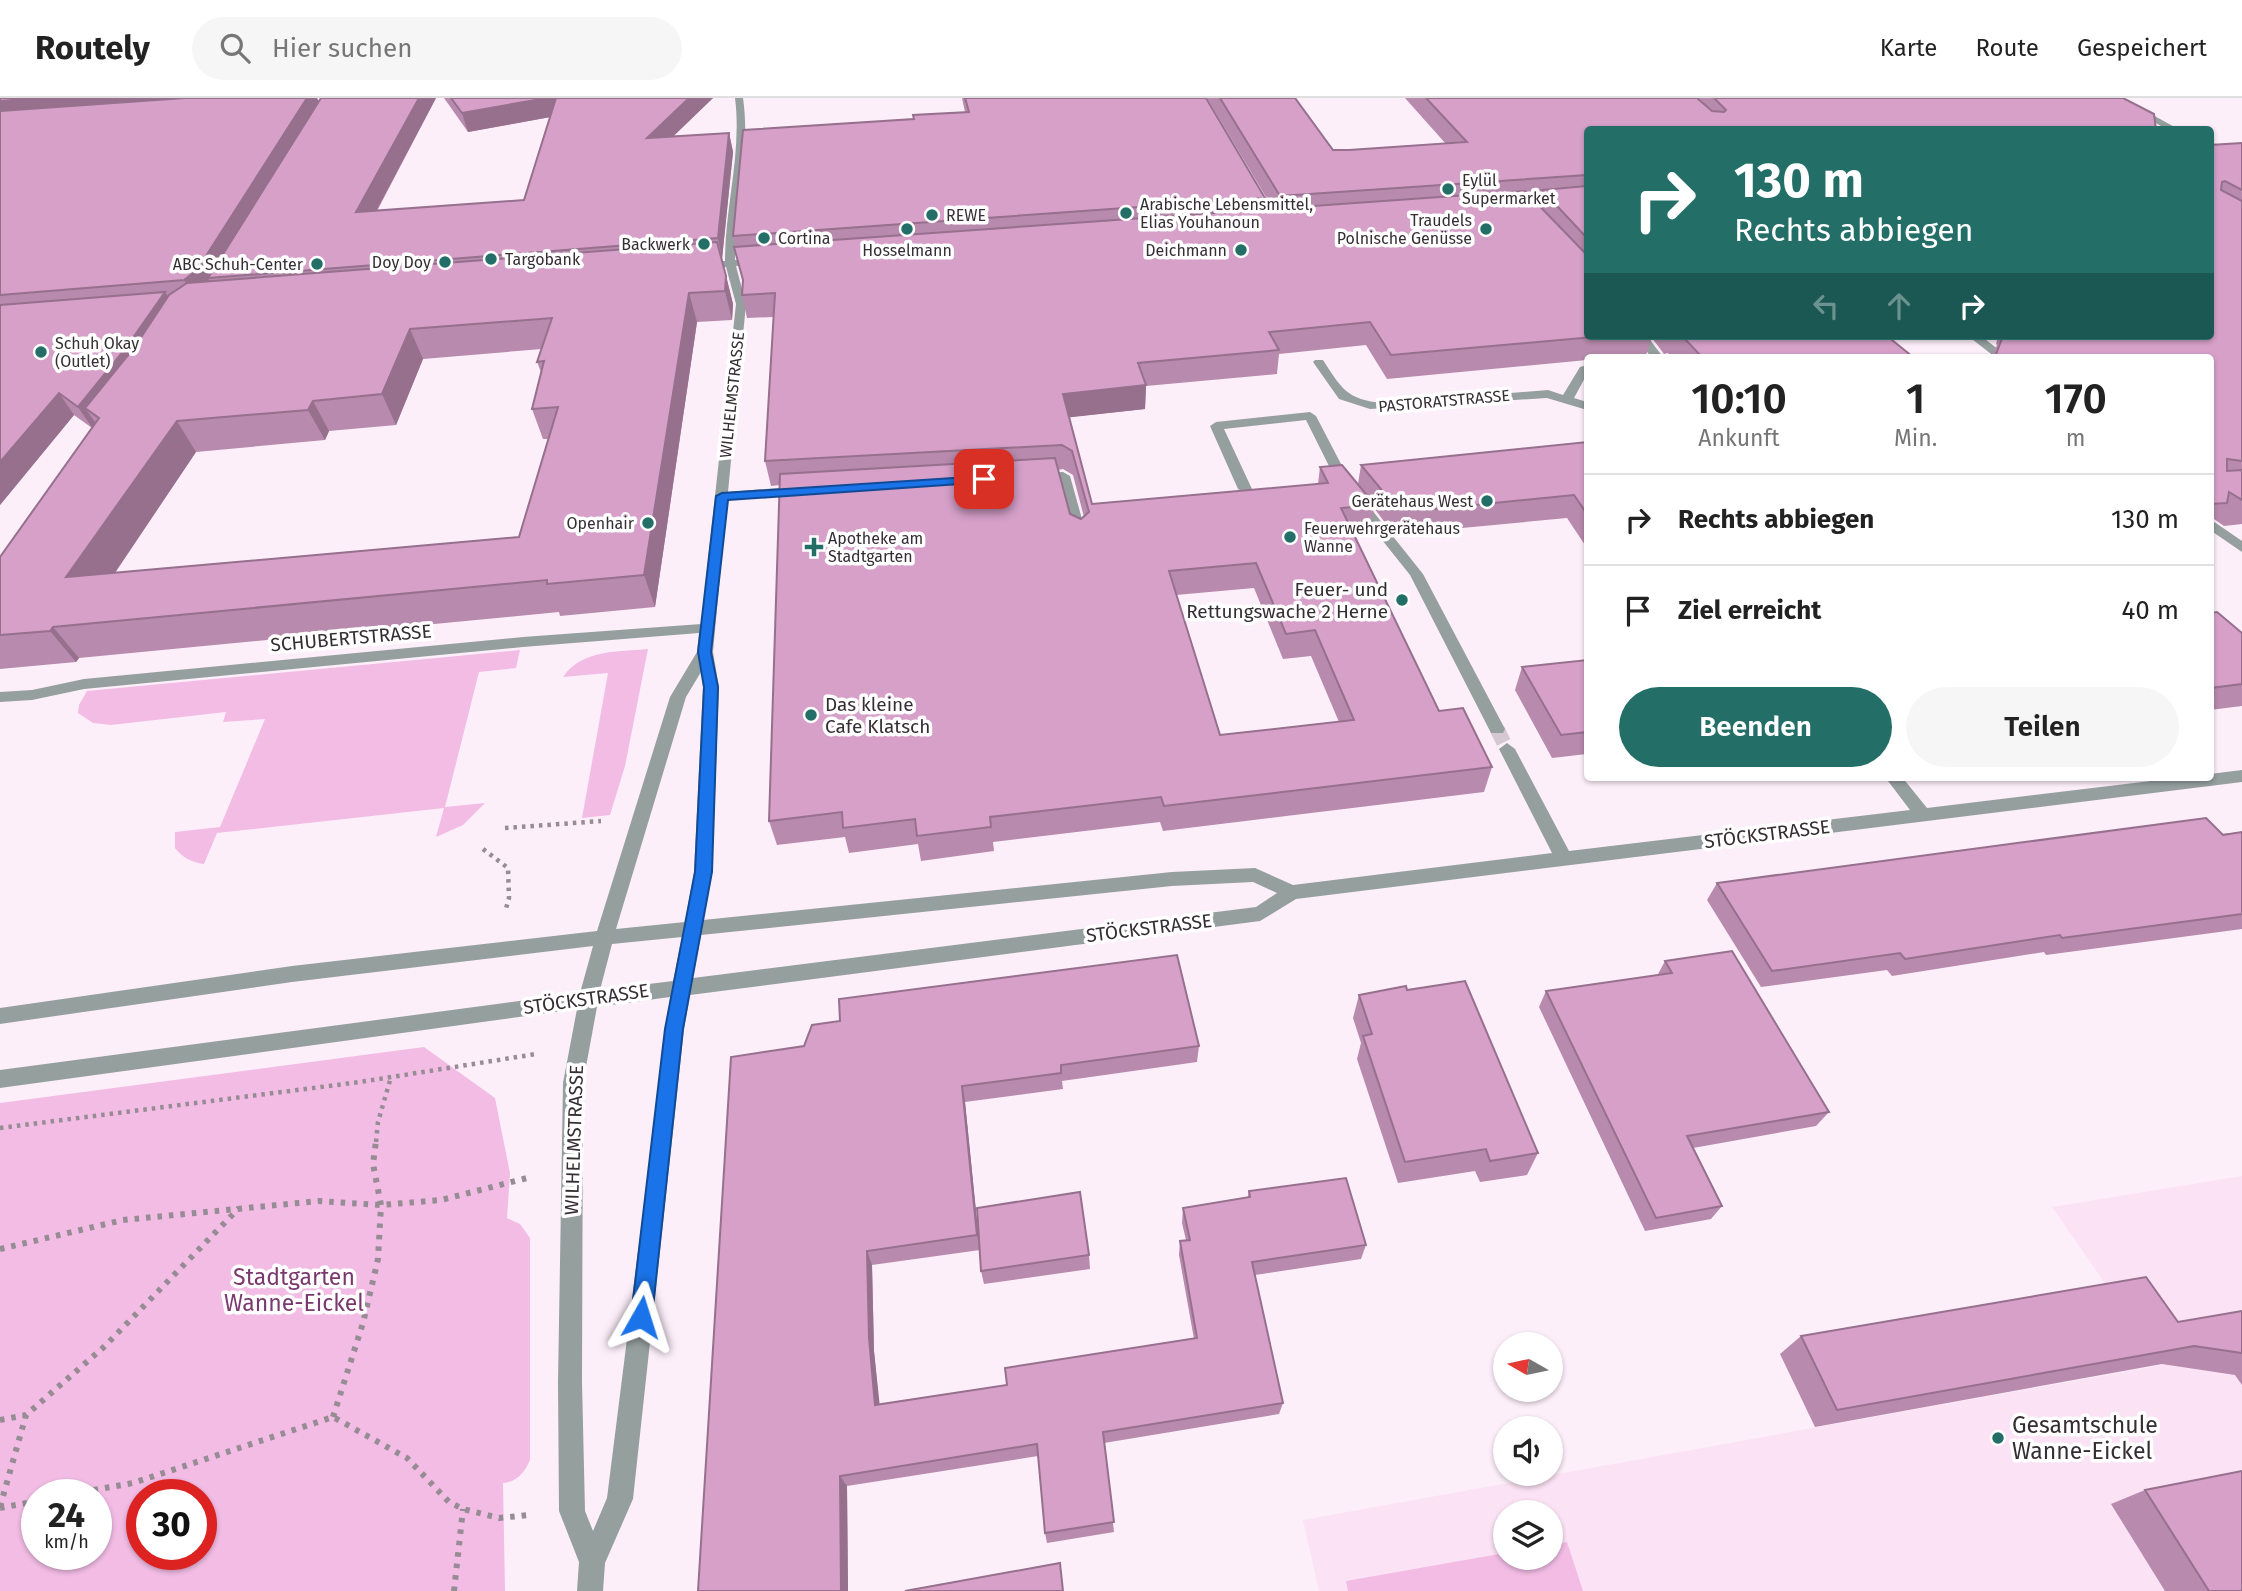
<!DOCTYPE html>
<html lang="de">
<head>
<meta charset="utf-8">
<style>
	:root { --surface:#fff; --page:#f6f6f6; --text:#222; --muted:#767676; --line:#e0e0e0; --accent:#246e68 }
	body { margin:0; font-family:"Fira Sans",sans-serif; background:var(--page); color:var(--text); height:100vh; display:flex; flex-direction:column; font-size:26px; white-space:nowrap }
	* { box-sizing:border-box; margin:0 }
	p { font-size:23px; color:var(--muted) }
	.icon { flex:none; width:38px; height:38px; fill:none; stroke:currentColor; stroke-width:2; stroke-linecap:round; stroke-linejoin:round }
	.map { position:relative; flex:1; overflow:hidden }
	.details { position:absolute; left:1584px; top:256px; width:630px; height:427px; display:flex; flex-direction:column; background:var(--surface); border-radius:7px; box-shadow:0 2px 5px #0004 }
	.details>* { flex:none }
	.top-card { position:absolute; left:1584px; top:28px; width:630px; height:214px; border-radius:7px; box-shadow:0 2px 5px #0004; background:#246e68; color:#fff; overflow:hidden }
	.needle { width:46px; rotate:279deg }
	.controls { position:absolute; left:1493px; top:1234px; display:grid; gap:14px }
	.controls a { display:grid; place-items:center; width:70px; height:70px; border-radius:50%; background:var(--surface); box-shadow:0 2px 5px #0004; font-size:35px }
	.speed { position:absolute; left:21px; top:1381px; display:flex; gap:14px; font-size:35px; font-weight:700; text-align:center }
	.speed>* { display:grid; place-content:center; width:91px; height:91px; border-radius:50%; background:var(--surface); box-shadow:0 2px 5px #0004; line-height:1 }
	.speed small { font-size:18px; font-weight:400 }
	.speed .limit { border:10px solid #d22; background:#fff; color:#111 }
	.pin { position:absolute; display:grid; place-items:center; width:60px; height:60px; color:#fff; margin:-30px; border-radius:14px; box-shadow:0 4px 10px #0006 }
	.me { position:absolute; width:77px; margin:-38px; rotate:6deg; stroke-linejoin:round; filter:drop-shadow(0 0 5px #0008) }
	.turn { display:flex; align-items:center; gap:24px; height:147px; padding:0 35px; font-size:32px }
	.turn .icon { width:91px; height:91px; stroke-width:2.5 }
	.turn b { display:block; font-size:49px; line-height:60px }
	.lanes { display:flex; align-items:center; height:66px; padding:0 35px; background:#0003; justify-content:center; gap:35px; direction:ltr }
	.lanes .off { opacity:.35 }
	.eta { display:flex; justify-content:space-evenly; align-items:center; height:119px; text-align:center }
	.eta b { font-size:42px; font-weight:600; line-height:49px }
	.primary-button { display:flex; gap:14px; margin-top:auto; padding:14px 35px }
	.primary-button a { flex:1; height:80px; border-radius:42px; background:var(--accent); color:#fff; font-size:28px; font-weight:600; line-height:80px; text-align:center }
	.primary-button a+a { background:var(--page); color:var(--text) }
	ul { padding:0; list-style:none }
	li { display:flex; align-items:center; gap:21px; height:91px; padding:0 35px; border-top:2px solid var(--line) }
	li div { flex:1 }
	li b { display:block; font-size:26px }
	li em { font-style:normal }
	header { display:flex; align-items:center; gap:42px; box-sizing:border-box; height:98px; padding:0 35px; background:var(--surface); border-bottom:2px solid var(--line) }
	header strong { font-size:33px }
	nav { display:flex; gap:38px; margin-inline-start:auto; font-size:24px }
	.search { width:490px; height:63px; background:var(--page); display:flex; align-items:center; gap:18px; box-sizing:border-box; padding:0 24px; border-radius:38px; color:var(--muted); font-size:26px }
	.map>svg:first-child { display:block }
	.built { fill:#fbe2f4; fill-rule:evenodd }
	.green { fill:#f2bce5; fill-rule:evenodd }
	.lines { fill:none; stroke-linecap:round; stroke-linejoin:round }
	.minor-tunnel { stroke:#d5c8d2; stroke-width:15; stroke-dasharray:15 8; stroke-linecap:butt }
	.path-far1 { stroke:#968c93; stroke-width:4.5; stroke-dasharray:3.5 5; stroke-linecap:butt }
	.path { stroke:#968c93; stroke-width:6; stroke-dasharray:4.5 7; stroke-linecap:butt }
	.minor { fill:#959f9e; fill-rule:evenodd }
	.wall { fill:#b88aad; fill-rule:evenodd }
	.shaded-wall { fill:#96708d }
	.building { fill:#d6a0c9; stroke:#96708d; stroke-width:2; fill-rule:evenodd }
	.route { fill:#1a73e8; stroke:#114b97; stroke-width:2 }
	.poi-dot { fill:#246e68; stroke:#fff; stroke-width:2.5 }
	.labels { text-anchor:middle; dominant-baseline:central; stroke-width:7; stroke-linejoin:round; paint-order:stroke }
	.far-poi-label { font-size:16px; fill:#352e33; stroke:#fff; text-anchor:start }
	.far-street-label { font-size:16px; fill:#352e33; stroke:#fff }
	.poi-label { font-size:19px; fill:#352e33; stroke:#fff; text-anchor:end }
	.street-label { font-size:19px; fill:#352e33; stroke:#fff }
	.near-park-label { font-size:23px; fill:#7a396e; stroke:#fff }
	.near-poi-label { font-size:23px; fill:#352e33; stroke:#fff; text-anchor:start }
</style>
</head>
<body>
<header>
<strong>Routely</strong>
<div class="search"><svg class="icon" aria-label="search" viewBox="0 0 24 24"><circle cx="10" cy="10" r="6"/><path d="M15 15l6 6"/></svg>Hier suchen</div>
<nav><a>Karte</a><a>Route</a><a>Gespeichert</a></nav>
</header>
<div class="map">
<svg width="2242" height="1493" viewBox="0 0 2242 1493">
	<rect width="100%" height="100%" fill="#fdeffa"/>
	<path class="built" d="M2242 1078V1493H1319L1303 1422 2162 1267 2052 1109ZM1505 1414H1550V1460H1505Z"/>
	<g class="green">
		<path d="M648 551 625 668 610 717 582 720 608 575 563 579C582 551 618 554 648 551Z"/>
		<path d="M520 552 516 570 479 574 445 709 485 705 463 727 436 739 444 710 217 735 204 766C191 764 183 760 175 750V734L220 729 265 621 223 624 226 614 111 627 93 625 78 615 79 607 87 593Z"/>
		<path d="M424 949 495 1000 510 1075 507 1120 520 1126 530 1140V1362C525 1374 517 1384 503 1385L505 1493H0V1005ZM96 1396V1456H37V1396ZM201 1396V1456H142V1396Z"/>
		<polygon points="1567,1444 1583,1493 1348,1493 1346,1483 1505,1455 1505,1460 1550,1460 1551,1447"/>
	</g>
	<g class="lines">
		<polyline class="minor-tunnel" points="1497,631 1507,651"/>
		<g class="path-far1">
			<polyline points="505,730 601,723"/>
			<polyline points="483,751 508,770 509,800 505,814"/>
			<polyline points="0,1030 360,984 536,956"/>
			<polyline points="376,1044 378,1024 391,979"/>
		</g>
		<g class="path">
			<polyline points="0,1151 123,1122 319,1103 381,1107 441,1102 531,1079"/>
			<polyline points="333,1319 363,1225 378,1161 381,1107 373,1066 376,1043"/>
			<polyline points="0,1322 26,1317 105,1248 239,1110"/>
			<polyline points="71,1396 133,1385 333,1319 407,1360 449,1404 463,1411 499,1420 529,1417"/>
			<polyline points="0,1409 26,1317"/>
			<polyline points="0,1410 37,1403"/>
			<polyline points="454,1493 463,1411"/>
		</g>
		<g class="minor">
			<path d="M735 0H743C751 55 735 107 735 162L761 160 766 163 761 166 736 168 746 206 728 394 802 388 809 392 802 396 727 402 713 554 719 589 712 774 703 822 1172 774 1255 770 1293 787 1552 755 1499 651 1507 645 1515 651 1569 753 1910 712 1885 679H1902L1927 710 2184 679H2210V676L2242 672V684L1296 801 1260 823 690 897 684 931 633 1401 605 1465 603 1493H577L579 1464 559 1413 558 1284 563 985 577 911 0 990V972L580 895 593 848 292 884 0 926V910L292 868 597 833 670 599 697 554 699 535 523 549 84 591 32 602 0 604V594L32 592 84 581 523 539 701 526 736 206 726 169 701 171 696 168 701 165 725 163C725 108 742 55 735 0ZM701 574 703 589 694 774 685 824 616 831 686 599ZM1253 784 1277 795 1256 809 693 880 701 837 1172 788ZM682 839 673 883 600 892 612 846ZM670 899 607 1400 593 1433 585 1413 582 1284 583 985 597 909Z"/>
			<polygon points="2112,0 2122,0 2180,32 2168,32"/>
			<polygon points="1635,238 1647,238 1663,259 1651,259"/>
			<polygon points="1968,238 1981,238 2008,259 1995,259"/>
			<path d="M1315 262H1323C1341 290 1347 302 1383 305L1548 292 1563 297 1580 269 1587 267V276L1574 300 1587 304V312L1547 300 1370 311 1339 301 1313 264Z"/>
			<polygon points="1310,314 1316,318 1352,387 1423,476 1505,631 1503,635 1491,635 1410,477 1339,388 1306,322 1224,331 1252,391 1245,395 1238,391 1210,328 1216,324"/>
			<polygon points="1063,374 1070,378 1087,439 1085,442 1080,443 1073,439 1058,382 1036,383 1029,379 1036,375"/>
			<polygon points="2210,421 2242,443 2242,454 2210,432"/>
		</g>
	</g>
	<g class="wall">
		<path d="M0 0H317L319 4 436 0 377 113 524 102 550 19 468 34 444 0H713L673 38 729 35 733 54 722 161 733 206 732 222 697 224 655 509 560 518 559 514 79 560 76 564 0 571V459L92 330 74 317 0 407ZM542 251 537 264 541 274 532 311 543 341H548L519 439 115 475 196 354 325 342 329 333 396 327 423 261Z"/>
		<path d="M962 0H1206L1265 100V111H1273L1207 0H1295L1333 52H1349L1446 46 1405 0H2123L1587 32V238H1887L1913 259H1671L1668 255 1664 256 1652 240 1646 257 1625 259H1587V262L1387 281 1366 247 1279 256 1277 276 1146 288 1145 311 1069 319 1092 406 1318 386 1320 369 1358 386 1361 367 1587 344V450L1567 420 1430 433 1425 426 1389 430 1374 410 1370 431 1352 433 1439 613 1492 669 1484 694 1163 733 1160 724 993 744 994 753 921 763 918 746 849 755 845 739 777 747 769 723 780 387 771 388 765 363 774 219 747 220 742 197 743 185 733 138 913 21 965 14ZM1063 371 1073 377 1084 419 1081 421 1070 416 1058 372ZM1254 490 1283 561 1311 558 1339 624 1220 637 1176 497Z"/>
		<polygon points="2242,45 2242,426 2224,428 2214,421 2210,426 2210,259 1991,259 1997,247 1996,246 1998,238 2210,238 2210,47"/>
		<polygon points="2210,515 2242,535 2242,608 2210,612"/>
		<polygon points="1587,562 1587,656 1552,660 1515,592 1522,569"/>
		<polygon points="2242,734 2242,831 2046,857 2044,854 1892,878 1887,872 1761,889 1707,802 1717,785"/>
		<polygon points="1665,863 1829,1014 1816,1028 1693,1050 1722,1108 1711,1121 1645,1133 1539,909 1546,893 1657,878"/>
		<polygon points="1407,892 1538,1055 1527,1077 1480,1084 1475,1073 1398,1085 1357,961 1361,945 1353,920 1359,897"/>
		<polygon points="840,923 1199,948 1197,964 1062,983 1063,991 965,1004 979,1145 1089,1157 1090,1171 984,1186 981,1173 980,1152 872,1167 874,1253 879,1307 1007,1287 1194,1241 1179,1157 1180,1143 1186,1142 1182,1125 1183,1110 1248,1099 1249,1093 1366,1147 1361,1161 1255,1177 1283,1305 1279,1316 1104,1345 1114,1434 1047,1445 1045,1435 1038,1358 847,1388 848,1493 698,1493 804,948"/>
		<polygon points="2242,1213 2242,1287 2235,1277 2162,1266 1815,1329 1780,1256 1801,1238 2178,1224"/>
		<polygon points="2145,1392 2242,1493 2165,1493 2111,1406"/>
	</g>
	<g class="shaded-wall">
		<polygon points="37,0 294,0 0,22 0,3"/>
		<polygon points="307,0 317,0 321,9 208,180 212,188 196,202 184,182"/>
		<polygon points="419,0 436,0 365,134 356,114"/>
		<polygon points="547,0 557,0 562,17 468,34 462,15"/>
		<polygon points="689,0 713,0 652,59 647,40"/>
		<polygon points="729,35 733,54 722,161 718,140"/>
		<polygon points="726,178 733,206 732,222 725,193"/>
		<polygon points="165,194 178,215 99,320 85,310 97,327 93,331 78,309"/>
		<polygon points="689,195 697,224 655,509 644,477"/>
		<polygon points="410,231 423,261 396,327 382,296"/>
		<polygon points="1146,287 1145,311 1064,320 1063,296"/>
		<polygon points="59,295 74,317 0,407 0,364"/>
		<polygon points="313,303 329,333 325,342 308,312"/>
		<polygon points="177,323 196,354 91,510 66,479"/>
		<polygon points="53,529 79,560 76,564 50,533"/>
		<polygon points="962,988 965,1004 980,1152 977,1137"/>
		<polygon points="867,1153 872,1167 874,1253 881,1319 875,1307 869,1240"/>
		<polygon points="840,1378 847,1388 848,1493 841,1493"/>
	</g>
	<g class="building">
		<polygon points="0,0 37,0 0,3"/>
		<polygon points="185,0 307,0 197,172 184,182 0,197 0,13"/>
		<polygon points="321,0 419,0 356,114 524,102 556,0 689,0 647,40 729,35 718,140 208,180"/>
		<polygon points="451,0 547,0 462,15"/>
		<polygon points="965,0 1206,0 1265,100 733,138 743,32 914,21 913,17 969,14"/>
		<polygon points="1220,0 1295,0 1333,52 1349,52 1467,44 1426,0 1697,0 1712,13 1724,14 1726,12 1714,0 2123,0 2154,16 2156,32 1587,32 1587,77 1280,98"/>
		<polygon points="2242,45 2242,92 2225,83 2222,84 2221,92 2242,103 2242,363 2227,361 2227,373 2242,372 2242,402 2229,394 2227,405 2210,406 2210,259 1995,259 2003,238 2210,238 2210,47"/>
		<polygon points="1587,88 1587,140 1542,92"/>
		<path d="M1525 93 1587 157V238H1604L1391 257 1370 224 1269 234 1279 252 1138 265 1146 287 1063 296 1092 406 1328 385 1320 369 1342 367 1375 407 1341 410 1439 613 1463 610 1492 669 1164 708 1161 699 990 719 991 729 917 738 915 721 843 730 842 714 769 723 780 376 1055 360 1070 416 1081 421 1089 414 1072 353 1062 347 765 363 775 195 742 197 743 182 734 149ZM1256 465 1286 536 1315 532 1354 622 1220 637 1169 473Z"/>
		<path d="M717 144 726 178 725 193 689 195 644 477 547 486V482L53 529 50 533 0 537V459L99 320 85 310 134 250 169 197 187 185ZM552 220 537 264 544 263 532 311 558 309 519 439 66 479 177 323 308 312 313 303 382 296 410 231Z"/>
		<polygon points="165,194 125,251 78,309 59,295 0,364 0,207"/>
		<polygon points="1682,238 1887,238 1913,259 1702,259"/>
		<polygon points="1587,344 1587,416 1574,397 1435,411 1430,404 1394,407 1361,367"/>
		<polygon points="2217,514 2242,535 2242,586 2210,590 2210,515"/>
		<polygon points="1587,562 1587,634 1561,637 1522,569"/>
		<polygon points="2206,720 2223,737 2242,734 2242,816 2062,840 2060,837 1905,861 1900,855 1772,873 1717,785"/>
		<polygon points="1732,853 1829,1014 1687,1038 1722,1108 1656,1120 1546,893 1672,875 1665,863"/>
		<polygon points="1177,857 1199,948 1061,967 1061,975 962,988 977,1137 867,1153 869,1240 875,1307 1007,1287 1005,1270 1197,1240 1180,1143 1190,1142 1183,1110 1250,1099 1249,1093 1346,1080 1366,1147 1252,1164 1283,1305 1103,1334 1114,1424 1045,1435 1037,1346 840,1378 841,1493 698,1493 731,959 804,948 812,927 840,923 839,901"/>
		<polygon points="1465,883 1538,1055 1490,1063 1486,1051 1405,1064 1363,938 1372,936 1359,897 1406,888 1407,892"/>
		<polygon points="1080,1094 1089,1157 981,1173 977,1110"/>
		<polygon points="2146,1179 2178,1224 2242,1213 2242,1255 2194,1248 1837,1312 1801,1238"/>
		<polygon points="2242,1373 2242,1493 2209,1493 2145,1392"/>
		<polygon points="1060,1465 1063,1493 905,1493"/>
	</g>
	<polygon class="route" points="984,378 988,379 988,384 728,402 711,554 718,589 712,774 683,931 652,1219 649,1226 641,1229 634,1226 631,1219 665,931 695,774 704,589 698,554 716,398 722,395"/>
	<g class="poi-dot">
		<circle cx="1448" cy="91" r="7"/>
		<circle cx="1126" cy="115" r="7"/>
		<circle cx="932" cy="117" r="7"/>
		<circle cx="907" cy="131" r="7"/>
		<circle cx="1486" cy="131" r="7"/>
		<circle cx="764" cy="140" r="7"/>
		<circle cx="704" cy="146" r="7"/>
		<circle cx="1241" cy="152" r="7"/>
		<circle cx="491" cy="161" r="7"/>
		<circle cx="445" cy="164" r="7"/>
		<circle cx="317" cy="166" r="7"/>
		<circle cx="41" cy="254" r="7"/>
		<circle cx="1487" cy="403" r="7"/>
		<circle cx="648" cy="425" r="7"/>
		<circle cx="1290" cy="439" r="7"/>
		<path d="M810.5 438.5h7v7h7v7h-7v7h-7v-7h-7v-7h7z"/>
		<circle cx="1402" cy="502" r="7"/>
		<circle cx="811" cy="617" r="7"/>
		<circle cx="1998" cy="1340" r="7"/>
	</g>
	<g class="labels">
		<g class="far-poi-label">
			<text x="1462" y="82">Eylül<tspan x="1462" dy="18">Supermarket</tspan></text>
			<text x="1140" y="106">Arabische Lebensmittel,<tspan x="1140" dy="18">Elias Youhanoun</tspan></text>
			<text x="946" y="117">REWE</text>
			<text x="1472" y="122" text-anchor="end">Traudels<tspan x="1472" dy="18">Polnische Genüsse</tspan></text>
			<text x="778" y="140">Cortina</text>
			<text x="690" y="146" text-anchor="end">Backwerk</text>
			<text x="907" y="152" text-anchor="middle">Hosselmann</text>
			<text x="1227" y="152" text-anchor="end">Deichmann</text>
			<text x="505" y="161">Targobank</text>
			<text x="431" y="164" text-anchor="end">Doy Doy</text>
			<text x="303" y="166" text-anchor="end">ABC Schuh-Center</text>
			<text x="55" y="245">Schuh Okay<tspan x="55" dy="18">(Outlet)</tspan></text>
			<text x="1473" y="403" text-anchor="end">Gerätehaus West</text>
			<text x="634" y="425" text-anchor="end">Openhair</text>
			<text x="1304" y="430">Feuerwehrgerätehaus<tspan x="1304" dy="18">Wanne</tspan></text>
			<text x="828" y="440">Apotheke am<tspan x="828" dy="18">Stadtgarten</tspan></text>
		</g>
		<g class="far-street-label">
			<text transform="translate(732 297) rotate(-84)">WILHELMSTRASSE</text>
			<text transform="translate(1444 303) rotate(-5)">PASTORATSTRASSE</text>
		</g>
		<g class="poi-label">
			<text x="1388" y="491">Feuer- und<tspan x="1388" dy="22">Rettungswache 2 Herne</tspan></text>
			<text x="825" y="606" text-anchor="start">Das kleine<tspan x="825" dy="22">Cafe Klatsch</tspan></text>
		</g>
		<g class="street-label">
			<text transform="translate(351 540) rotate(-5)">SCHUBERTSTRASSE</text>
			<text transform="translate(1767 736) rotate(-7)">STÖCKSTRASSE</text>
			<text transform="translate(1149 830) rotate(-7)">STÖCKSTRASSE</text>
			<text transform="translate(586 901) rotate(-8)">STÖCKSTRASSE</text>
			<text transform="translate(574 1042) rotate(-88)">WILHELMSTRASSE</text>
		</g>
		<g class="near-park-label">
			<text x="294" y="1179">Stadtgarten<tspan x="294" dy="26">Wanne-Eickel</tspan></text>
		</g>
		<g class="near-poi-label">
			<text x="2012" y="1327">Gesamtschule<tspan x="2012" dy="26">Wanne-Eickel</tspan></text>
		</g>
	</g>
</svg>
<div class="controls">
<a><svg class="needle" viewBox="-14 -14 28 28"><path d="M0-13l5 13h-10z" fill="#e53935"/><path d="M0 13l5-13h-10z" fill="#767676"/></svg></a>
<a><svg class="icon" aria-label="sound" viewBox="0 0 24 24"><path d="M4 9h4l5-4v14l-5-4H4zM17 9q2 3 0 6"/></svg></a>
<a><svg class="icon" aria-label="layers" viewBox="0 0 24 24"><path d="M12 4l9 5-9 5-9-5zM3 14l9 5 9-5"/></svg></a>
</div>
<div class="speed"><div>24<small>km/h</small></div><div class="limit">30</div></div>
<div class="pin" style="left:984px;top:381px;background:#d93025"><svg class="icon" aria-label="arrive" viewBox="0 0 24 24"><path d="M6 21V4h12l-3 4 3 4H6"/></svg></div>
<svg class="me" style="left:641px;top:1219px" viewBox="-20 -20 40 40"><path d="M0-17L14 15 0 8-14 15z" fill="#1a73e8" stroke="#fff" stroke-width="4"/></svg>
<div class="top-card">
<div class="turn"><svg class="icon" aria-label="right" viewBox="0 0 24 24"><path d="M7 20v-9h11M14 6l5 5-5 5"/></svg><div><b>130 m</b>Rechts abbiegen</div></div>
<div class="lanes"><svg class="icon off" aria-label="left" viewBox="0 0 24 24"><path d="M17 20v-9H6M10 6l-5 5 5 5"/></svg><svg class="icon off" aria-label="ahead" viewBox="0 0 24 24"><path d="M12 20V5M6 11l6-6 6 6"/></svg><svg class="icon" aria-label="right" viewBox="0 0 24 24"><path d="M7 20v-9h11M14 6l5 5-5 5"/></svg></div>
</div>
<section class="details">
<div class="eta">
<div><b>10:10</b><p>Ankunft</p></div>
<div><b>1</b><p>Min.</p></div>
<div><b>170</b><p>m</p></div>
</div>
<ul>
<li><svg class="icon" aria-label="right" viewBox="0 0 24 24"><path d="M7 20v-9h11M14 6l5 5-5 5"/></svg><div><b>Rechts abbiegen</b></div><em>130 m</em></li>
<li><svg class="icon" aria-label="arrive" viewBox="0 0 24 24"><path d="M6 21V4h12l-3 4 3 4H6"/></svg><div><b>Ziel erreicht</b></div><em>40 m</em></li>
</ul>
<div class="primary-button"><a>Beenden</a><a>Teilen</a></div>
</section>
</div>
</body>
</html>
